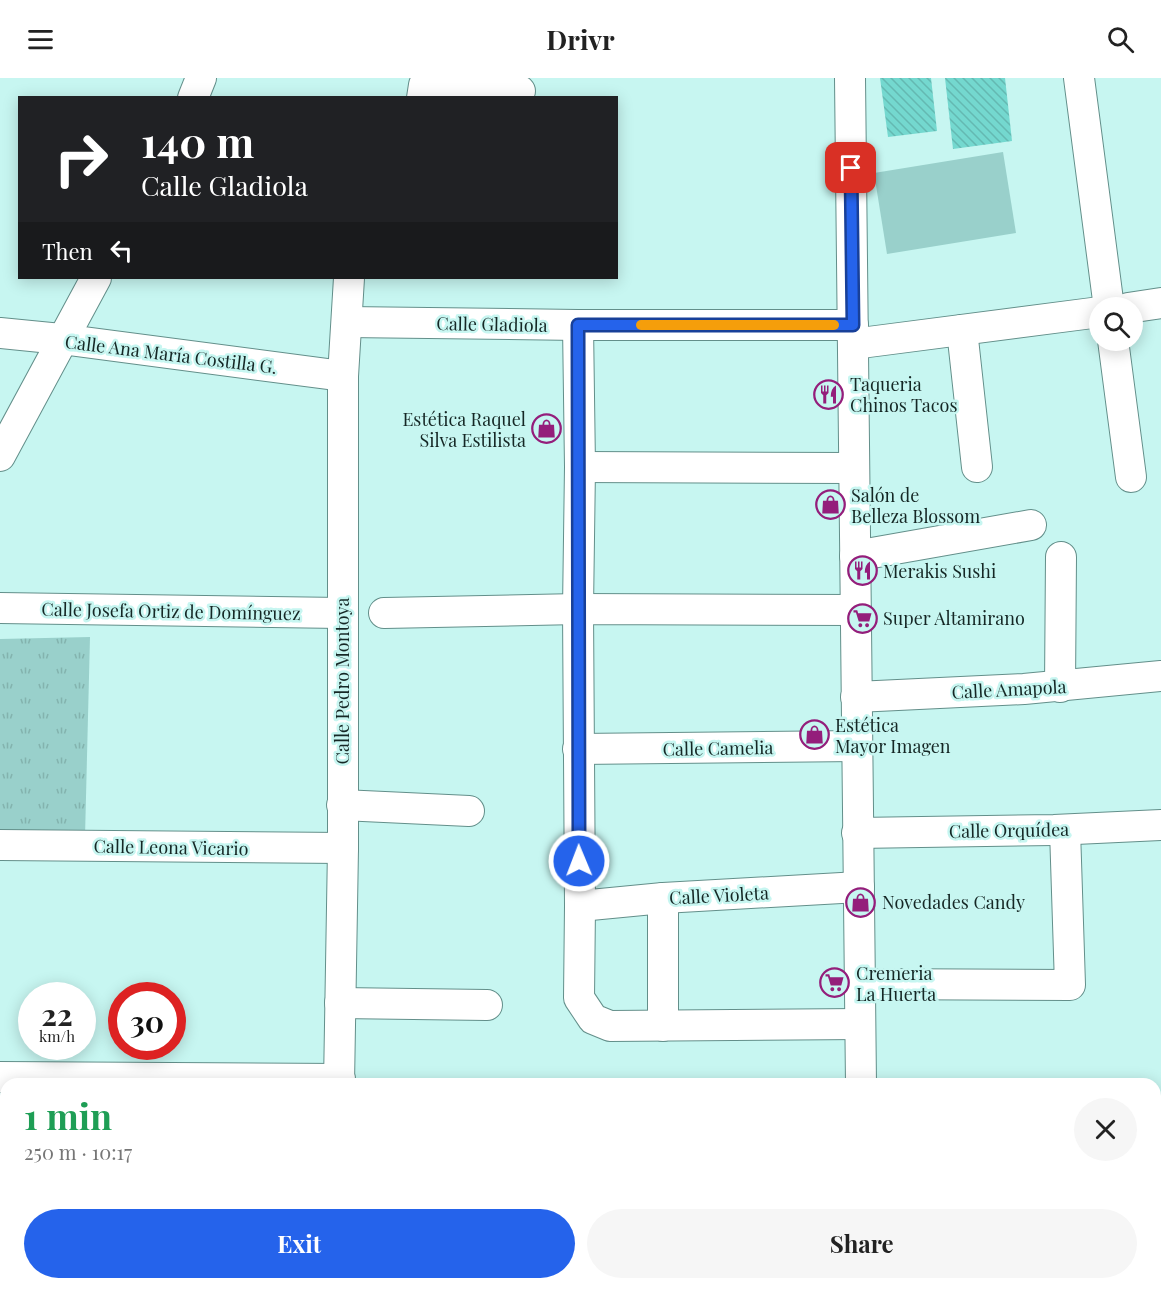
<!DOCTYPE html>
<html lang="en">
<head>
<meta charset="utf-8">
<style>
	:root { --surface:#fff; --page:#f6f6f6; --text:#222; --muted:#767676; --accent:#2563eb }
	body { margin:0; font-family:"Playfair Display",serif; background:var(--page); color:var(--text); height:100vh; display:flex; flex-direction:column; font-size:22px; white-space:nowrap }
	* { box-sizing:border-box; margin:0 }
	p { font-size:20px; color:var(--muted) }
	.icon { flex:none; width:33px; height:33px; fill:none; stroke:currentColor; stroke-width:2; stroke-linecap:round; stroke-linejoin:round }
	.map { position:relative; flex:1; overflow:hidden }
	.drawer { position:absolute; left:0px; top:1000px; width:1161px; height:212px; display:flex; flex-direction:column; background:var(--surface); border-radius:18px 18px 0 0; box-shadow:0 3px 15px #0003 }
	.drawer>* { flex:none }
	.hud { position:absolute; left:18px; top:18px; width:600px; height:183px; border-radius:0px; box-shadow:0 3px 15px #0003; background:#202124; color:#fff; overflow:hidden }
	.controls { position:absolute; left:1089px; top:219px; display:grid; gap:12px }
	.controls a { display:grid; place-items:center; width:54px; height:54px; border-radius:50%; background:var(--surface); box-shadow:0 3px 15px #0003; font-size:30px }
	.speed { position:absolute; left:18px; top:904px; display:flex; gap:12px; font-size:30px; font-weight:700; text-align:center }
	.speed>* { display:grid; place-content:center; width:78px; height:78px; border-radius:50%; background:var(--surface); box-shadow:0 3px 15px #0003; line-height:1 }
	.speed small { font-size:15px; font-weight:400 }
	.speed .limit { border:9px solid #d22; background:#fff; color:#111 }
	.pin { position:absolute; display:grid; place-items:center; width:51px; height:51px; color:#fff; margin:-26px; border-radius:12px; box-shadow:0 3px 9px #0006 }
	.me { position:absolute; width:66px; margin:-33px; rotate:359deg; stroke-linejoin:round; filter:drop-shadow(0 0 4px #0008) }
	.turn { display:flex; align-items:center; gap:21px; height:126px; padding:0 24px; font-size:27px }
	.turn .icon { width:78px; height:78px; stroke-width:2.5 }
	.turn b { display:block; font-size:42px; line-height:51px }
	.then { display:flex; align-items:center; height:57px; padding:0 24px; background:#0003; gap:12px; font-size:22px }
	.round { display:grid; place-items:center; flex:none; width:63px; height:63px; border-radius:32px; background:var(--page) }
	.head { display:flex; align-items:center; justify-content:space-between; height:102px; padding:0 24px }
	h1 { font-size:36px; font-weight:700; line-height:45px; color:#1e9e55 }
	.action { display:flex; gap:12px; margin-top:auto; padding:12px 24px }
	.action a { flex:1; height:69px; border-radius:36px; background:var(--accent); color:#fff; font-size:24px; font-weight:700; line-height:69px; text-align:center }
	.action a+a { background:var(--page); color:var(--text) }
	header { display:flex; justify-content:space-between; align-items:center; height:78px; padding:0 24px; background:var(--surface); font-size:27px; font-weight:700 }
	.map>svg:first-child { display:block }
	.grass { fill:url(#grass-tufts) }
	.pitch { fill:#99d0cb }
	.building { fill:url(#building-back-hatch) }
	.lines { fill:none; stroke-linecap:round; stroke-linejoin:round }
	.minor-casing { stroke:#638f8a; stroke-width:32 }
	.minor { stroke:#fff; stroke-width:30 }
	.route-casing { stroke:#184099; stroke-width:15 }
	.route { stroke:#2563eb; stroke-width:10 }
	.slow { stroke:#f59e0b; stroke-width:10 }
	.labels { text-anchor:middle; dominant-baseline:central; stroke-width:5; stroke-linejoin:round; paint-order:stroke }
	.street-label { font-size:18px; fill:#152725; stroke:#c7f6f1 }
	.poi-label { font-size:18px; fill:#152725; stroke:#c7f6f1; text-anchor:start }
</style>
</head>
<body>
<header><svg class="icon" aria-label="menu" viewBox="0 0 24 24"><path d="M4 6h16M4 12h16M4 18h16"/></svg>Drivr<svg class="icon" aria-label="search" viewBox="0 0 24 24"><circle cx="10" cy="10" r="6"/><path d="M15 15l6 6"/></svg></header>
<div class="map">
<svg width="1161" height="1211" viewBox="0 0 1161 1211">
	<defs>
		<pattern id="grass-tufts" width="24" height="20" patternUnits="userSpaceOnUse" patternTransform="scale(1.5)"><rect width="24" height="20" fill="#99d0cb"/><path d="M3 7l-1-3M5 7V3M7 7l1-3M15 17l-1-3M17 17v-4M19 17l1-3" fill="none" stroke="#83b3ae"/></pattern>
		<pattern id="building-back-hatch" width="6" height="6" patternUnits="userSpaceOnUse" patternTransform="scale(1.5)"><rect width="6" height="6" fill="#74d8cf"/><path d="M-1 5l2 2M0 0l6 6M5-1l2 2" fill="none" stroke="#64b9b2"/></pattern>
	</defs>
	<rect width="100%" height="100%" fill="#c7f6f1"/>
	<polygon class="grass" points="90,559 85,759 0,758 0,561"/>
	<polygon class="pitch" points="1003,74 1016,155 887,176 874,95"/>
	<g class="building">
		<polygon points="880,0 931,0 937,53 888,59"/>
		<polygon points="945,0 1005,0 1012,63 953,71"/>
	</g>
	<g class="lines">
		<defs>
			<g id="minor">
				<polyline points="850,0 861,1006"/>
				<polyline points="1079,0 1109,230"/>
				<polyline points="193,20 201,0"/>
				<polyline points="422,20 424,7 470,13 520,13"/>
				<polyline points="1128,230 1161,225"/>
				<polyline points="347,244 578,247 853,247"/>
				<polyline points="578,247 580,389 578,531 580,828 579,920 593,941 610,948 860,946"/>
				<polyline points="962,252 977,389"/>
				<polyline points="0,255 61,261 343,298"/>
				<polyline points="1113,262 1131,399"/>
				<polyline points="853,266 1100,234"/>
				<polyline points="0,378 96,200"/>
				<polyline points="580,389 854,390"/>
				<polyline points="855,478 1031,447"/>
				<polyline points="0,530 341,535"/>
				<polyline points="384,535 578,531 856,532"/>
				<polyline points="1060,609 1061,479"/>
				<polyline points="856,619 1024,611 1161,598"/>
				<polyline points="578,671 857,668"/>
				<polyline points="342,727 469,733"/>
				<polyline points="857,755 1054,752 1161,747"/>
				<polyline points="0,767 343,770"/>
				<polyline points="580,828 663,820 859,809"/>
				<polyline points="860,906 1070,907 1065,752"/>
				<polyline points="340,925 487,927"/>
				<polyline points="663,948 663,820"/>
				<polyline points="0,999 340,1001"/>
				<polyline points="339,1006 343,770 343,298 349,200"/>
				<polyline points="1155,1175 1161,1173"/>
				<polyline points="538,1206 538,1211"/>
				<polyline points="862,1206 862,1211"/>
				<polyline points="334,1211 334,1206"/>
				<polyline points="1005,1211 1026,1206"/>
			</g>
		</defs>
		<use href="#minor" class="minor-casing"/>
		<use href="#minor" class="minor"/>
	</g>
	<g class="lines">
		<defs>
			<polyline id="route" points="579,783 578,247 853,247 851,90"/>
		</defs>
		<use href="#route" class="route-casing"/>
		<use href="#route" class="route"/>
		<polyline class="slow" points="641,247 834,247"/>
	</g>
	<defs>
		<symbol id="restaurant-ring" viewBox="-11 -11 22 22"><circle r="9.5" fill="#c7f6f1" stroke="#941e7b" stroke-width="1.5"/><path d="M-5-6h1v4h1v-4h1v4h1v-4h1v5L-1.5 .5V6h-2V.5L-5-1ZM5-6V6H3V1.5H1.5Q1.5-4 5-6Z" fill="#941e7b"/></symbol>
		<symbol id="shop-ring" viewBox="-11 -11 22 22"><circle r="9.5" fill="#c7f6f1" stroke="#941e7b" stroke-width="1.5"/><path d="M-5-2.5h2.3a2.7 3.5 0 0 1 5.4 0H5L5.5 6h-11ZM-1.5-2.5h3a1.5 2.3 0 0 0-3 0Z" fill="#941e7b"/></symbol>
		<symbol id="supermarket-ring" viewBox="-11 -11 22 22"><circle r="9.5" fill="#c7f6f1" stroke="#941e7b" stroke-width="1.5"/><path d="M-6-5.5h2.5l.6 2H6L4.5 2H-2.5L-4.4-4H-6ZM-1.5 3.2a1.3 1.3 0 1 0 .1 0ZM3 3.2a1.3 1.3 0 1 0 .1 0Z" fill="#941e7b"/></symbol>
	</defs>
	<g fill-rule="evenodd">
		<use href="#restaurant-ring" x="812" y="300" width="33" height="33"/>
		<use href="#shop-ring" x="530" y="334" width="33" height="33"/>
		<use href="#shop-ring" x="814" y="410" width="33" height="33"/>
		<use href="#restaurant-ring" x="846" y="476" width="33" height="33"/>
		<use href="#supermarket-ring" x="846" y="524" width="33" height="33"/>
		<use href="#shop-ring" x="798" y="640" width="33" height="33"/>
		<use href="#shop-ring" x="844" y="808" width="33" height="33"/>
		<use href="#supermarket-ring" x="818" y="888" width="33" height="33"/>
	</g>
	<g class="labels">
		<g class="street-label">
			<text transform="translate(492 246) rotate(1)">Calle Gladiola</text>
			<text transform="translate(171 276) rotate(7)">Calle Ana María Costilla G.</text>
			<text transform="translate(171 533) rotate(1)">Calle Josefa Ortiz de Domínguez</text>
			<text transform="translate(342 603) rotate(-90)">Calle Pedro Montoya</text>
			<text transform="translate(1009 611) rotate(-3)">Calle Amapola</text>
			<text transform="translate(718 670) rotate(-1)">Calle Camelia</text>
			<text transform="translate(1009 752) rotate(-1)">Calle Orquídea</text>
			<text transform="translate(171 769) rotate(1)">Calle Leona Vicario</text>
			<text transform="translate(719 817) rotate(-3)">Calle Violeta</text>
		</g>
		<g class="poi-label">
			<text x="850" y="306">Taqueria<tspan x="850" dy="21">Chinos Tacos</tspan></text>
			<text x="526" y="341" text-anchor="end">Estética Raquel<tspan x="526" dy="21">Silva Estilista</tspan></text>
			<text x="851" y="417">Salón de<tspan x="851" dy="21">Belleza Blossom</tspan></text>
			<text x="883" y="493">Merakis Sushi</text>
			<text x="883" y="540">Super Altamirano</text>
			<text x="835" y="647">Estética<tspan x="835" dy="21">Mayor Imagen</tspan></text>
			<text x="882" y="824">Novedades Candy</text>
			<text x="856" y="895">Cremeria<tspan x="856" dy="21">La Huerta</tspan></text>
		</g>
	</g>
</svg>
<div class="controls">
<a><svg class="icon" aria-label="search" viewBox="0 0 24 24"><circle cx="10" cy="10" r="6"/><path d="M15 15l6 6"/></svg></a>
</div>
<div class="speed"><div>22<small>km/h</small></div><div class="limit">30</div></div>
<div class="pin" style="left:851px;top:90px;background:#d93025"><svg class="icon" aria-label="arrive" viewBox="0 0 24 24"><path d="M6 21V4h12l-3 4 3 4H6"/></svg></div>
<svg class="me" style="left:579px;top:783px" viewBox="-20 -20 40 40"><circle r="17" fill="#2563eb" stroke="#fff" stroke-width="3"/><path d="M0-11L8 9 0 5-8 9z" fill="#fff"/></svg>
<div class="hud">
<div class="turn"><svg class="icon" aria-label="right" viewBox="0 0 24 24"><path d="M7 20v-9h11M14 6l5 5-5 5"/></svg><div><b>140 m</b>Calle Gladiola</div></div>
<div class="then">Then<svg class="icon" aria-label="left" viewBox="0 0 24 24"><path d="M17 20v-9H6M10 6l-5 5 5 5"/></svg></div>
</div>
<section class="drawer">
<div class="head"><div><h1>1 min</h1><p>250 m · 10:17</p></div><a class="round"><svg class="icon" aria-label="close" viewBox="0 0 24 24"><path d="M6 6l12 12M18 6L6 18"/></svg></a></div>
<div class="action"><a>Exit</a><a>Share</a></div>
</section>
</div>
</body>
</html>
